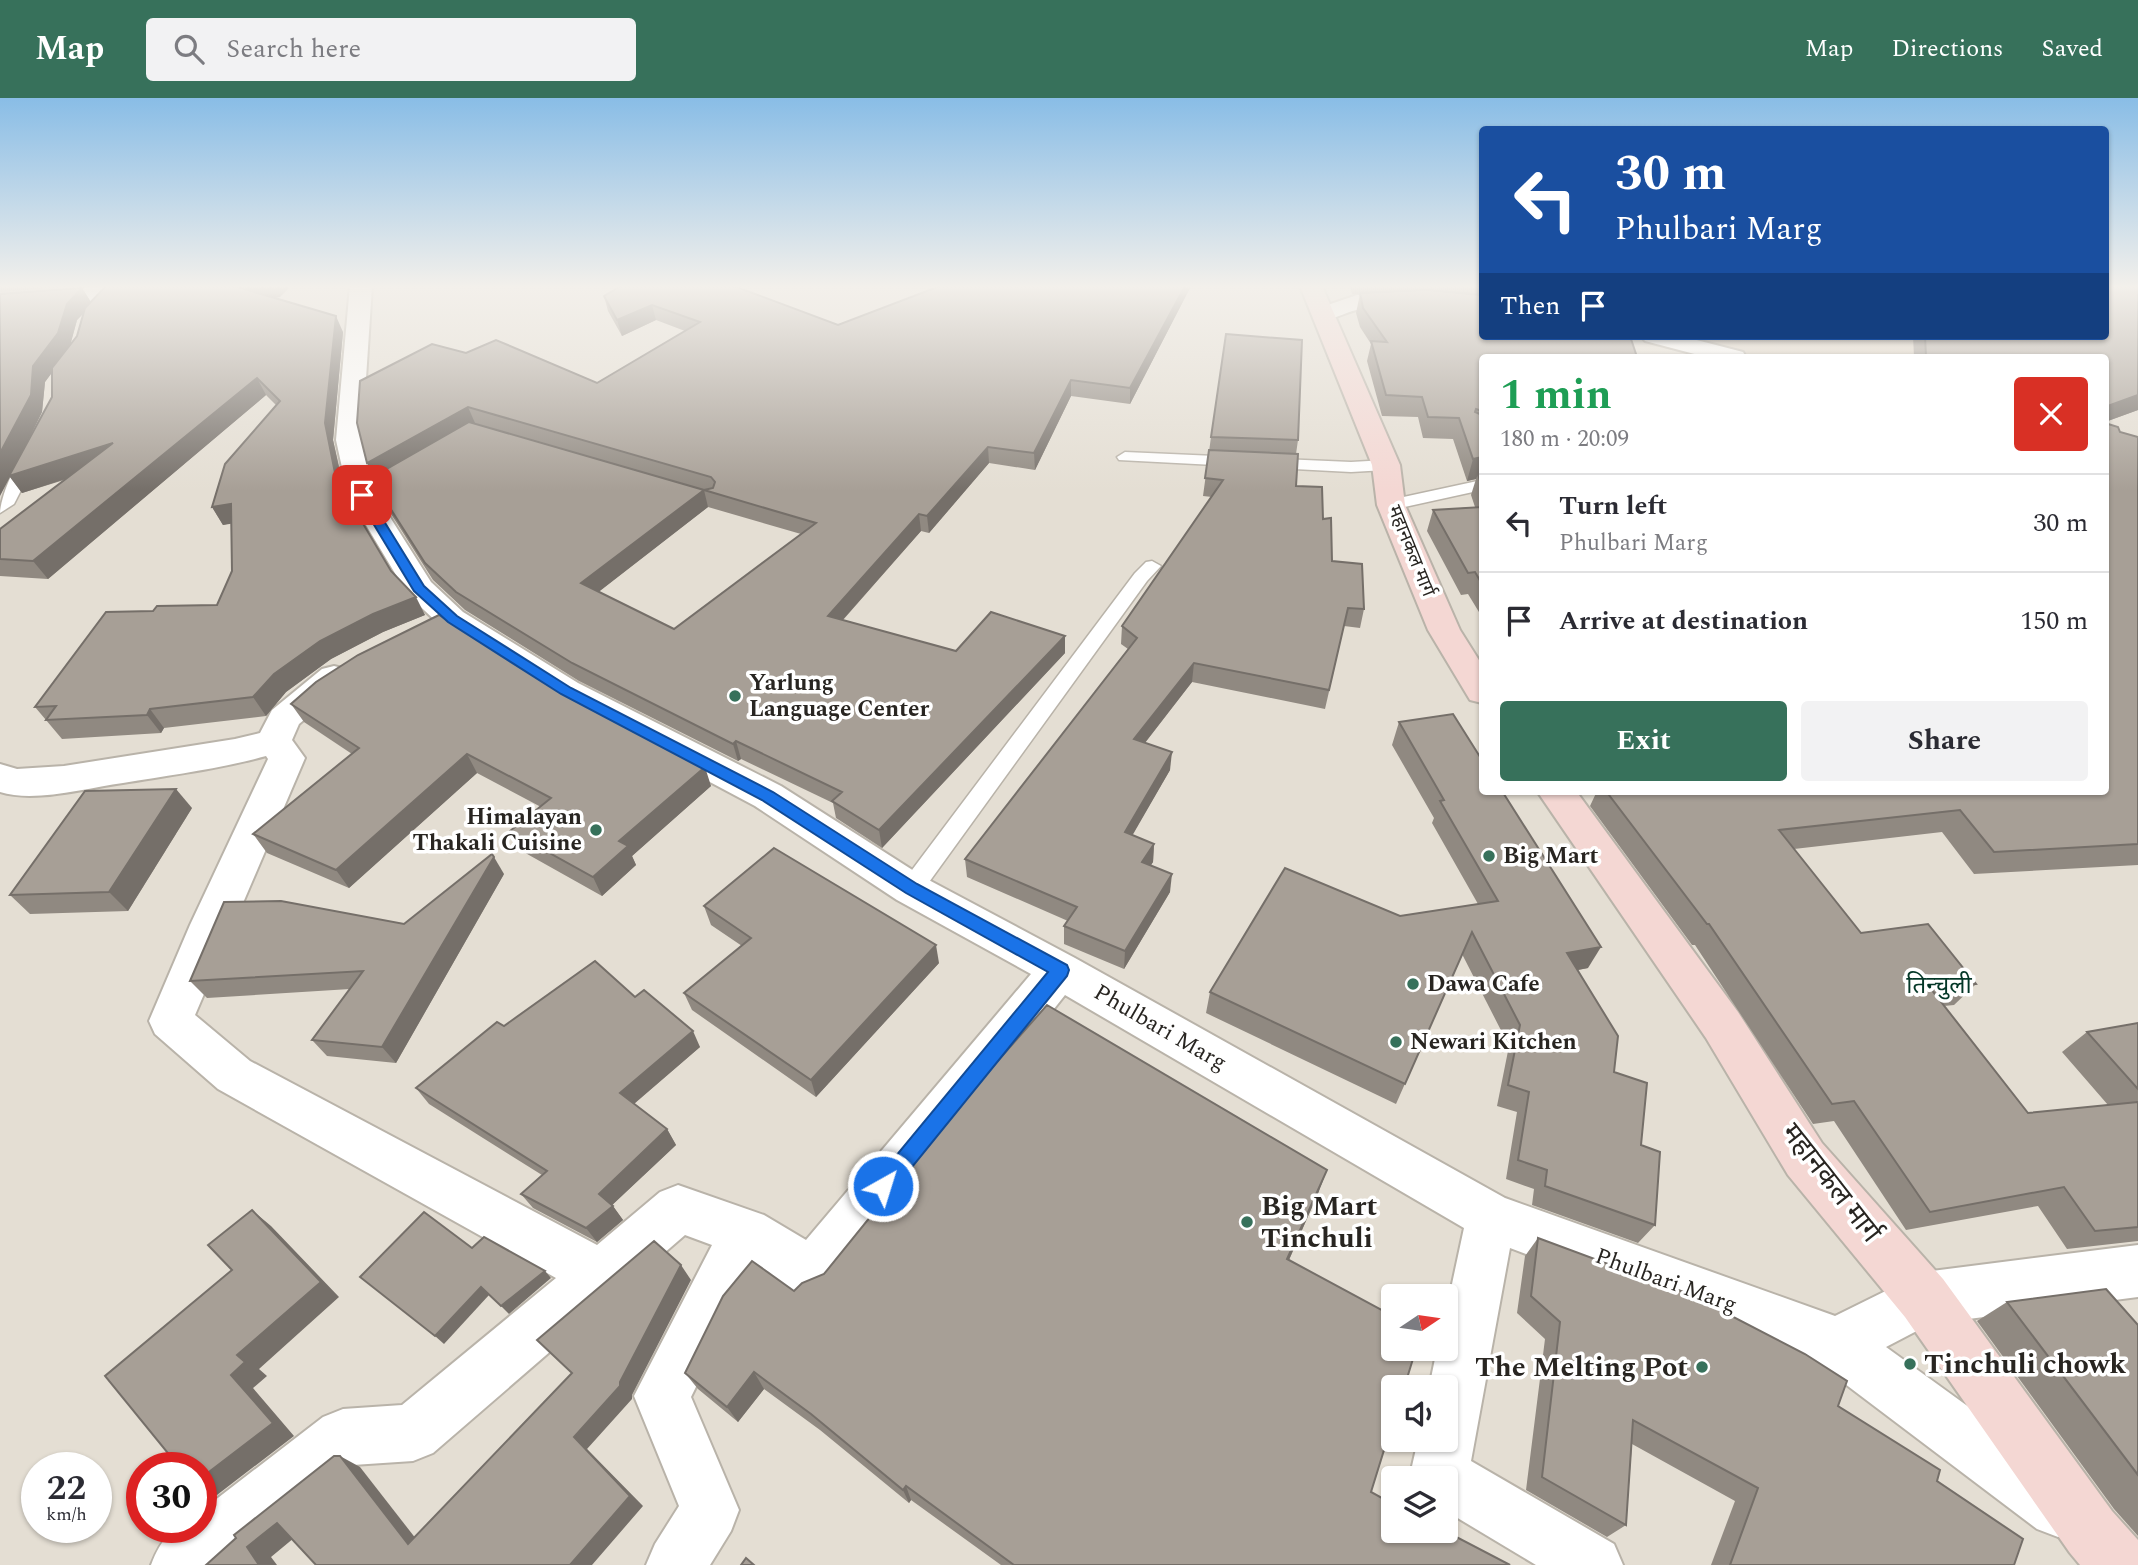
<!DOCTYPE html>
<html lang="en">
<head>
<meta charset="utf-8">
<style>
	:root { --surface:#fff; --page:#f2f2f3; --text:#2b2b33; --muted:#7c7c81; --line:#e1e1e2; --accent:#37715b }
	body { margin:0; font-family:Spectral,"Noto Sans Devanagari",serif; background:var(--page); color:var(--text); height:100vh; display:flex; flex-direction:column; font-size:26px; white-space:nowrap }
	* { box-sizing:border-box; margin:0 }
	p { font-size:23px; color:var(--muted) }
	.icon { flex:none; width:38px; height:38px; fill:none; stroke:currentColor; stroke-width:2; stroke-linecap:round; stroke-linejoin:round }
	.map { position:relative; flex:1; overflow:hidden }
	.side { position:absolute; left:1479px; top:256px; width:630px; height:441px; display:flex; flex-direction:column; background:var(--surface); border-radius:7px; box-shadow:0 2px 5px #0004 }
	.side>* { flex:none }
	.hud { position:absolute; left:1479px; top:28px; width:630px; height:214px; border-radius:7px; box-shadow:0 2px 5px #0004; background:#1a4fa0; color:#fff; overflow:hidden }
	.needle { width:46px; rotate:77deg }
	.buttons { position:absolute; left:1381px; top:1186px; display:grid; gap:14px }
	.buttons a { display:grid; place-items:center; width:77px; height:77px; border-radius:7px; background:var(--surface); box-shadow:0 2px 5px #0004; font-size:35px }
	.speed { position:absolute; left:21px; top:1354px; display:flex; gap:14px; font-size:35px; font-weight:700; text-align:center }
	.speed>* { display:grid; place-content:center; width:91px; height:91px; border-radius:50%; background:var(--surface); box-shadow:0 2px 5px #0004; line-height:1 }
	.speed small { font-size:18px; font-weight:400 }
	.speed .limit { border:10px solid #d22; background:#fff; color:#111 }
	.pin { position:absolute; display:grid; place-items:center; width:60px; height:60px; color:#fff; margin:-30px; border-radius:14px; box-shadow:0 4px 10px #0006 }
	.me { position:absolute; width:77px; margin:-38px; rotate:39deg; stroke-linejoin:round; filter:drop-shadow(0 0 5px #0008) }
	.turn { display:flex; align-items:center; gap:24px; height:147px; padding:0 21px; font-size:32px }
	.turn .icon { width:91px; height:91px; stroke-width:2.5 }
	.turn b { display:block; font-size:49px; line-height:60px }
	.then { display:flex; align-items:center; height:66px; padding:0 21px; background:#0003; gap:14px; font-size:26px }
	.round { display:grid; place-items:center; flex:none; width:74px; height:74px; border-radius:7px; background:var(--page) }
	.overview { display:flex; align-items:center; justify-content:space-between; height:119px; padding:0 21px }
	h1 { font-size:42px; font-weight:700; line-height:52px; color:#1e9e55 }
	.button { display:flex; gap:14px; margin-top:auto; padding:14px 21px }
	.button a { flex:1; height:80px; border-radius:7px; background:var(--accent); color:#fff; font-size:28px; font-weight:700; line-height:80px; text-align:center }
	.button a+a { background:var(--page); color:var(--text) }
	ul { padding:0; list-style:none }
	li { display:flex; align-items:center; gap:21px; height:98px; padding:0 21px; border-top:2px solid var(--line) }
	li div { flex:1 }
	li b { display:block; font-size:26px }
	li em { font-style:normal }
	header { display:flex; align-items:center; gap:42px; box-sizing:border-box; height:98px; padding:0 35px; background:var(--accent); color:#fff }
	header strong { font-size:33px }
	nav { display:flex; gap:38px; margin-inline-start:auto; font-size:24px }
	.search { width:490px; height:63px; background:var(--page); display:flex; align-items:center; gap:18px; box-sizing:border-box; padding:0 24px; border-radius:7px; color:var(--muted); font-size:26px }
	.map>svg:first-child { display:block }
	.built { fill:#dbd0c0 }
	.lines { fill:none; stroke-linecap:round; stroke-linejoin:round }
	.service-casing { stroke:#b9b3a9; stroke-width:3 }
	.minor-casing { stroke:#b9b3a9; stroke-width:4 }
	.secondary-casing { stroke:#b9b3a9; stroke-width:4 }
	.service { fill:#fff; fill-rule:evenodd }
	.minor { fill:#fff; fill-rule:evenodd }
	.secondary { fill:#f4d7d3; fill-rule:evenodd }
	.wall { fill:#908981; fill-rule:evenodd }
	.shaded-wall { fill:#756f69 }
	.building { fill:#a79f96; stroke:#756f69; stroke-width:2 }
	.route { fill:#1a73e8; stroke:#114b97; stroke-width:2 }
	.poi-dot { fill:#37715b; stroke:#fff; stroke-width:2.5 }
	.labels { text-anchor:middle; dominant-baseline:central; stroke-width:7; stroke-linejoin:round; paint-order:stroke }
	.far-street-label { font-size:19px; fill:#282521; stroke:#fff }
	.poi-label { font-size:23px; font-weight:bold; fill:#282521; stroke:#fff; text-anchor:start }
	.street-label { font-size:23px; fill:#282521; stroke:#fff }
	.neighbourhood-label { font-size:24px; fill:#033727; stroke:#fff }
	.near-street-label { font-size:28px; fill:#282521; stroke:#fff }
	.near-poi-label { font-size:28px; font-weight:bold; fill:#282521; stroke:#fff; text-anchor:start }
</style>
</head>
<body>
<header>
<strong>Map</strong>
<div class="search"><svg class="icon" aria-label="search" viewBox="0 0 24 24"><circle cx="10" cy="10" r="6"/><path d="M15 15l6 6"/></svg>Search here</div>
<nav><a>Map</a><a>Directions</a><a>Saved</a></nav>
</header>
<div class="map">
<svg width="2138" height="1467" viewBox="0 0 2138 1467">
	<rect width="100%" height="100%" fill="#e4ded3"/>
	<polygon class="built" points="1701,238 1999,238 1999,259 1755,259 1695,244"/>
	<g class="lines">
		<defs>
			<g id="service">
				<path d="M30 354 38 359 14 406 0 415C0 401 16 358 30 354Z"/>
				<polygon points="1125,354 1351,364 1386,362 1394,367 1386,372 1351,374 1119,362 1117,359"/>
				<polygon points="1482,382 1482,392 1391,412 1383,407 1385,403"/>
				<polygon points="1152,463 1161,468 1147,483 919,798 911,800 903,798 899,791 903,784 1135,475 1146,464"/>
			</g>
			<g id="minor">
				<polygon points="112,188 208,188 205,193 197,195 0,210 0,196"/>
				<path d="M350 188H372L362 342 376 397 431 484 463 514 578 585 781 688 925 780 1075 860 1505 1100 1835 1218 1924 1174 2138 1147V1199L1930 1226 1886 1249 2079 1389 2087 1410 2079 1431 2058 1439 2037 1431 1820 1267 1510 1150 1471 1363 1614 1446 1623 1467H1536L1446 1413V1381H1412L1410 1377 1418 1342H1446V1290H1429L1437 1251H1446V1214L1464 1130 1065 897 830 1193 812 1201 794 1193 755 1169 691 1299 739 1412 731 1433 710 1467H646L655 1446 679 1408 634 1298 712 1147 685 1137 433 1355 413 1363 353 1367 229 1467H151C162 1439 170 1430 201 1430V1413L323 1319 343 1311 402 1307 556 1180 218 991 155 936 149 923 190 827 268 661 266 658C219 671 171 677 123 685 87 690 34 705 0 694V666L17 671 64 668 235 641 260 635 272 612 322 571 334 568 346 571 351 579 346 587 299 626 292 642 305 660 195 917 250 963 597 1147 660 1094 678 1087 764 1117 806 1142 1031 876 897 802 755 708 554 601 441 528 408 497 348 397 336 342Z"/>
				<path d="M1461 196 1482 200V214C1444 207 1401 207 1363 211 1346 212 1333 225 1316 221L1313 216 1316 211 1357 197Z"/>
				<polygon points="1641,238 1681,238 1743,254 1746,259 1706,259 1645,243"/>
			</g>
			<g id="secondary">
				<polygon points="1300,188 1322,188 1400,367 1405,407 1460,532 1482,567 1482,605 1470,602 1428,532 1377,407 1372,367"/>
				<polygon points="1537,693 1576,693 1738,914 1822,1045 1943,1181 2112,1413 2138,1442 2138,1467 2080,1467 2070,1455 1905,1219 1788,1077 1706,940"/>
			</g>
		</defs>
		<use href="#service" class="service-casing"/>
		<use href="#minor" class="minor-casing"/>
		<use href="#secondary" class="secondary-casing"/>
		<use href="#service" class="service"/>
		<use href="#minor" class="minor"/>
		<use href="#secondary" class="secondary"/>
	</g>
	<g class="wall">
		<polygon points="0,188 81,188 0,194"/>
		<path d="M1191 188 1130 306 1071 298 1035 372 989 365 929 435 921 433 843 522 956 553 1065 538V555L882 750 836 720 833 705 741 661 738 663 579 583 465 512 433 482 379 397 371 380 373 379 367 365 466 255 597 285 685 233 656 222 622 238 608 213 604 198 838 227ZM704 392 708 409 801 436 674 531 598 494 708 409Z"/>
		<polygon points="1350,188 1482,188 1482,519 1468,496 1461,497 1427,433 1433,412 1475,409 1471,397 1476,381 1467,383 1453,341 1423,340 1418,319 1382,318 1367,263 1371,246 1360,229 1356,215 1360,196 1352,196"/>
		<path d="M82 190 91 204 280 199 274 200 343 234 333 342 345 394 391 473 425 517 383 534 331 561 286 594 266 618 164 630 161 635 62 641 35 609 153 513 217 507 232 473 231 425 223 427 212 409 276 307 266 297 48 481 0 478V431L64 382 22 395 10 379 0 196ZM84 215 77 238 70 247 77 222ZM52 274V299L27 345 42 314 45 284Z"/>
		<polygon points="1913,238 2105,238 2138,312 2105,324 2105,259 1914,259"/>
		<polygon points="2120,334 2138,339 2138,767 1974,776 1942,734 1794,751 1861,835 1976,886 1954,907 1944,908 2028,1015 2108,1007 2062,954 2087,934 2138,925 2138,1143 2067,1151 2038,1108 1906,1132 1834,1023 1813,1026 1695,847 1692,847 1590,708 1597,693 2105,693"/>
		<polygon points="1211,339 1298,342 1296,356 1296,388 1323,421 1332,463 1364,511 1360,530 1344,528 1325,611 1192,584 1145,645 1170,672 1132,737 1154,746 1153,764 1151,767 1170,794 1124,871 1064,846 1064,828 1068,823 967,779 965,761 1128,551 1121,546 1122,528 1212,399 1203,398"/>
		<polygon points="544,584 711,688 632,758 636,767 602,798 520,752 510,733 541,709 477,675 349,790 267,755 253,736 352,656 304,624 291,606"/>
		<polygon points="1399,624 1588,870 1578,872 1641,1047 1655,1127 1638,1145 1532,1107 1534,1091 1506,1081 1517,1014 1497,1008 1509,948 1462,856 1396,1006 1206,915 1210,894 1400,818 1478,806 1432,725 1434,720 1392,647"/>
		<polygon points="192,710 128,813 30,816 10,797"/>
		<polygon points="504,776 396,965 327,958 312,942 350,891 207,900 190,883 404,826"/>
		<polygon points="704,808 939,865 816,999 692,912 684,895 742,848 711,827"/>
		<polygon points="635,899 700,949 634,1006 667,1031 676,1047 612,1107 623,1122 597,1144 533,1110 521,1096 542,1077 429,1006 416,990 504,928"/>
		<polygon points="1319,1093 1289,1162 1371,1394 1510,1467 1001,1467 911,1402 909,1405 820,1332 764,1291 738,1324 698,1291 685,1275 794,1193"/>
		<polygon points="1538,1140 1838,1308 1937,1383 2014,1467 1711,1467 1735,1403 1632,1346 1626,1427 1607,1439 1526,1392 1545,1241 1517,1215 1525,1158"/>
		<polygon points="2007,1204 2138,1227 2138,1438 2114,1411 1977,1223"/>
	</g>
	<g class="shaded-wall">
		<polygon points="234,188 291,188 280,199 242,204"/>
		<polygon points="1185,188 1191,188 1130,306 1130,290"/>
		<polygon points="82,190 92,206 77,222 69,252 45,284 42,314 11,377 113,345 124,362 22,395 10,379 0,398 0,355 33,268 67,206"/>
		<polygon points="652,207 656,222 622,238 617,222"/>
		<polygon points="336,218 343,234 333,342 345,398 336,380 325,325"/>
		<polygon points="257,280 266,297 48,481 33,463"/>
		<polygon points="1071,282 1071,298 1035,372 1034,355"/>
		<polygon points="2138,297 2138,312 2105,324 2105,309"/>
		<polygon points="468,309 475,325 375,382 367,365"/>
		<polygon points="988,349 989,365 929,435 927,418"/>
		<polygon points="1482,359 1482,377 1478,376 1476,381 1467,383 1473,361"/>
		<polygon points="704,392 708,409 587,503 581,485"/>
		<polygon points="231,406 242,424 223,427 212,409"/>
		<polygon points="919,416 921,433 831,535 828,518"/>
		<polygon points="416,499 425,517 383,534 331,561 286,594 266,618 253,599 274,576 320,543 373,516"/>
		<polygon points="1065,538 1065,555 882,750 879,732"/>
		<polygon points="1194,565 1192,584 1133,660 1134,641"/>
		<polygon points="150,611 164,630 161,635 147,617"/>
		<polygon points="736,643 741,661 738,663 733,646"/>
		<polygon points="1172,654 1170,672 1124,752 1125,734"/>
		<polygon points="467,656 477,675 349,790 336,772"/>
		<polygon points="705,669 711,688 632,758 636,767 602,798 593,779 619,743"/>
		<polygon points="176,691 192,710 128,813 109,794"/>
		<polygon points="1154,746 1153,764 1141,782 1142,764"/>
		<polygon points="494,759 504,776 396,965 382,949"/>
		<polygon points="1172,776 1170,794 1124,871 1125,853"/>
		<polygon points="936,847 939,865 816,999 811,982"/>
		<polygon points="1601,849 1588,870 1556,876 1567,855"/>
		<polygon points="693,933 700,949 629,1010 620,995"/>
		<polygon points="667,1031 676,1047 609,1110 599,1096"/>
		<polygon points="1327,1072 1319,1093 1281,1180 1287,1161"/>
		<polygon points="613,1108 623,1122 597,1144 586,1130"/>
		<polygon points="252,1112 271,1128 339,1199 259,1271 267,1278 253,1290 294,1338 217,1397 201,1390 201,1380 237,1257"/>
		<polygon points="681,1167 691,1182 632,1297 632,1301 587,1351 643,1408 592,1467 570,1467 574,1339 620,1284"/>
		<polygon points="545,1173 551,1180 509,1216 501,1208"/>
		<polygon points="481,1189 489,1197 444,1246 435,1238"/>
		<polygon points="754,1274 764,1291 738,1324 727,1309"/>
		<polygon points="340,1358 360,1369 427,1455 408,1446"/>
		<polygon points="906,1388 911,1402 909,1405 903,1392"/>
		<polygon points="277,1425 300,1435 271,1459 277,1467 259,1467 247,1449"/>
	</g>
	<g class="building">
		<polygon points="106,188 239,188 234,188 336,218 325,325 336,380 391,473 416,499 373,516 320,543 274,576 253,599 150,611 147,617 46,622 56,608 35,609 106,514 153,513 157,508 217,507 232,473 231,406 212,409 225,366 280,303 257,280 33,463 0,461 0,431 113,345 9,378 52,299 52,270 77,238 85,210"/>
		<polygon points="621,188 734,188 838,227 940,188 1185,188 1130,290 1071,282 1034,355 988,349 927,418 919,416 828,518 956,553 991,514 1065,538 879,732 832,703 842,694 736,643 733,646 572,565 456,494 425,465 371,380 469,324 704,392 581,485 674,531 816,425 704,392 713,390 715,384 711,379 468,309 367,365 357,325 360,283 432,246 466,255 496,242 597,285 700,224 652,207 617,222 604,198"/>
		<polygon points="2105,188 2138,188 2138,297 2105,309 2105,259 1926,259 1925,238 2105,238"/>
		<polygon points="82,190 67,206 58,235 33,268 31,297 0,355 0,196"/>
		<polygon points="1427,192 1482,197 1482,238 1630,238 1637,259 1482,259 1482,313 1476,311 1475,314 1482,317 1482,359 1473,361 1459,320 1428,319 1422,299 1386,297 1371,243 1387,244 1363,210 1360,195"/>
		<polygon points="1226,236 1302,242 1298,342 1211,339"/>
		<polygon points="2105,325 2118,329 2120,334 2138,339 2138,746 1994,754 1960,712 1779,732 1861,835 1928,826 1976,886 1931,891 2028,1015 2138,1004 2138,1129 2095,1133 2064,1089 1930,1114 1854,1003 1832,1006 1709,826 1707,826 1606,693 2105,693"/>
		<polygon points="1209,352 1298,356 1296,388 1322,389 1323,421 1331,420 1332,463 1362,466 1364,511 1348,510 1329,592 1194,565 1134,641 1172,654 1125,734 1154,746 1142,764 1172,776 1125,853 1064,828 1077,809 965,761 1137,540 1122,528 1223,382 1205,380"/>
		<polygon points="1482,374 1482,390 1478,376"/>
		<polygon points="1482,409 1482,486 1475,474 1468,475 1433,412"/>
		<polygon points="439,517 544,584 705,669 619,743 628,748 593,779 510,733 551,700 467,656 336,772 253,736 359,650 291,606 316,584 358,557"/>
		<polygon points="1453,616 1482,662 1482,693 1502,693 1601,849 1567,855 1618,938 1614,974 1647,985 1641,1047 1660,1054 1655,1127 1545,1088 1547,1072 1518,1062 1529,994 1508,987 1520,927 1472,834 1405,986 1210,894 1285,770 1400,818 1498,803 1440,703 1444,702 1399,624"/>
		<polygon points="176,691 109,794 10,797 85,693"/>
		<polygon points="774,750 936,847 811,982 684,895 751,840 704,808"/>
		<polygon points="492,756 494,759 382,949 312,942 363,873 190,883 224,804 281,803 404,826"/>
		<polygon points="595,863 635,899 644,892 693,933 620,995 667,1031 599,1096 613,1108 586,1130 521,1096 547,1073 416,990 497,924 504,928"/>
		<polygon points="1047,907 1327,1072 1287,1161 1393,1218 1393,1251 1416,1251 1404,1290 1393,1290 1393,1323 1371,1394 1393,1406 1393,1433 1445,1433 1510,1467 1014,1467 906,1388 903,1392 811,1316 754,1274 727,1309 685,1275 723,1198 752,1163 794,1193 802,1185 824,1176 981,982"/>
		<polygon points="2138,925 2138,991 2087,934"/>
		<polygon points="252,1112 321,1184 237,1257 245,1264 231,1277 273,1325 201,1380 201,1370 180,1370 105,1278 232,1172 208,1147"/>
		<polygon points="424,1114 472,1150 484,1139 545,1173 501,1208 481,1189 435,1238 360,1179"/>
		<polygon points="1538,1140 1689,1196 1805,1256 1847,1283 1838,1308 1940,1372 1937,1383 2023,1441 2014,1467 1730,1467 1758,1390 1633,1322 1626,1427 1542,1379 1560,1224 1531,1198"/>
		<polygon points="654,1143 681,1167 620,1284 620,1288 574,1339 630,1398 570,1467 316,1467 277,1425 247,1449 259,1467 206,1467 236,1440 234,1437 334,1358 340,1358 408,1446 572,1275 537,1242"/>
		<polygon points="2106,1191 2138,1227 2138,1377 2007,1204"/>
		<polygon points="746,1460 754,1467 741,1467"/>
	</g>
	<linearGradient id="sky" x2="0" y2="1"><stop stop-color="#89bde6"/><stop offset="0.48" stop-color="#f3f0eb"/><stop offset="1" stop-color="#f3f0eb" stop-opacity="0"/></linearGradient>
	<rect width="2138" height="393" fill="url(#sky)"/>
	<polygon class="route" points="358,394 366,394 424,488 457,518 571,590 773,694 917,786 1067,867 1069,872 1067,878 891,1095 883,1098 876,1095 873,1088 876,1082 1048,874 906,795 762,702 561,596 448,524 414,493 356,397"/>
	<g class="poi-dot">
		<circle cx="735" cy="598" r="7"/>
		<circle cx="596" cy="732" r="7"/>
		<circle cx="1489" cy="758" r="7"/>
		<circle cx="1413" cy="886" r="7"/>
		<circle cx="1396" cy="944" r="7"/>
		<circle cx="1247" cy="1124" r="7"/>
		<circle cx="1910" cy="1266" r="7"/>
		<circle cx="1702" cy="1269" r="7"/>
	</g>
	<g class="labels">
		<g class="far-street-label">
			<text transform="translate(1411 453) rotate(68)">महानकल मार्ग</text>
		</g>
		<g class="poi-label">
			<text x="749" y="585">Yarlung<tspan x="749" dy="26">Language Center</tspan></text>
			<text x="582" y="719" text-anchor="end">Himalayan<tspan x="582" dy="26">Thakali Cuisine</tspan></text>
			<text x="1503" y="758">Big Mart</text>
			<text x="1427" y="886">Dawa Cafe</text>
			<text x="1410" y="944">Newari Kitchen</text>
		</g>
		<g class="street-label">
			<text transform="translate(1160 930) rotate(30)">Phulbari Marg</text>
			<text transform="translate(1666 1183) rotate(20)">Phulbari Marg</text>
		</g>
		<g class="neighbourhood-label">
			<text x="1939" y="888">तिन्चुली</text>
		</g>
		<g class="near-street-label">
			<text transform="translate(1831 1085) rotate(52)">महानकल मार्ग</text>
		</g>
		<g class="near-poi-label">
			<text x="1261" y="1108">Big Mart<tspan x="1261" dy="32">Tinchuli</tspan></text>
			<text x="1924" y="1266">Tinchuli chowk</text>
			<text x="1688" y="1269" text-anchor="end">The Melting Pot</text>
		</g>
	</g>
</svg>
<div class="buttons">
<a><svg class="needle" viewBox="-14 -14 28 28"><path d="M0-13l5 13h-10z" fill="#e53935"/><path d="M0 13l5-13h-10z" fill="#7c7c81"/></svg></a>
<a><svg class="icon" aria-label="sound" viewBox="0 0 24 24"><path d="M4 9h4l5-4v14l-5-4H4zM17 9q2 3 0 6"/></svg></a>
<a><svg class="icon" aria-label="layers" viewBox="0 0 24 24"><path d="M12 4l9 5-9 5-9-5zM3 14l9 5 9-5"/></svg></a>
</div>
<div class="speed"><div>22<small>km/h</small></div><div class="limit">30</div></div>
<div class="pin" style="left:362px;top:397px;background:#d93025"><svg class="icon" aria-label="arrive" viewBox="0 0 24 24"><path d="M6 21V4h12l-3 4 3 4H6"/></svg></div>
<svg class="me" style="left:883px;top:1088px" viewBox="-20 -20 40 40"><circle r="17" fill="#1a73e8" stroke="#fff" stroke-width="3"/><path d="M0-11L8 9 0 5-8 9z" fill="#fff"/></svg>
<div class="hud">
<div class="turn"><svg class="icon" aria-label="left" viewBox="0 0 24 24"><path d="M17 20v-9H6M10 6l-5 5 5 5"/></svg><div><b>30 m</b>Phulbari Marg</div></div>
<div class="then">Then<svg class="icon" aria-label="arrive" viewBox="0 0 24 24"><path d="M6 21V4h12l-3 4 3 4H6"/></svg></div>
</div>
<section class="side">
<div class="overview"><div><h1>1 min</h1><p>180 m · 20:09</p></div><a class="round" style="background:#d93025;color:#fff"><svg class="icon" aria-label="close" viewBox="0 0 24 24"><path d="M6 6l12 12M18 6L6 18"/></svg></a></div>
<ul>
<li><svg class="icon" aria-label="left" viewBox="0 0 24 24"><path d="M17 20v-9H6M10 6l-5 5 5 5"/></svg><div><b>Turn left</b><p>Phulbari Marg</p></div><em>30 m</em></li>
<li><svg class="icon" aria-label="arrive" viewBox="0 0 24 24"><path d="M6 21V4h12l-3 4 3 4H6"/></svg><div><b>Arrive at destination</b></div><em>150 m</em></li>
</ul>
<div class="button"><a>Exit</a><a>Share</a></div>
</section>
</div>
</body>
</html>
